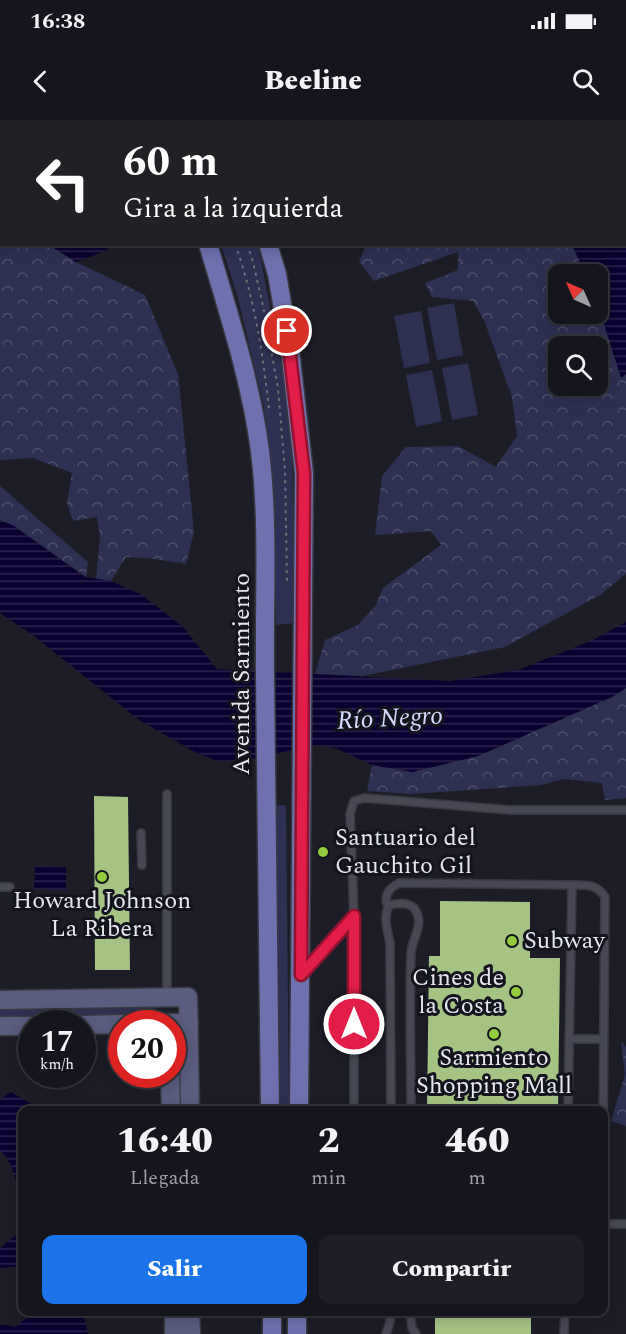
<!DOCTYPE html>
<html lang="es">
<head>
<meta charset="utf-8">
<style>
	:root { --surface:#15161d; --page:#1e1f26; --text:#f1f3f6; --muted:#9d9fa4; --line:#34353b; --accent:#1a73e8 }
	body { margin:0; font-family:Spectral,serif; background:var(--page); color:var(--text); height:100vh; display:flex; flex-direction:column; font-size:22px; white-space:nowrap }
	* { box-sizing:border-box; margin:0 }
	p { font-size:20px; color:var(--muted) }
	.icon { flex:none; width:33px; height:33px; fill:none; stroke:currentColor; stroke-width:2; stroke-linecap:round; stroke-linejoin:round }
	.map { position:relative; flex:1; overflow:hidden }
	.side { position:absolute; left:18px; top:986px; width:590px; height:210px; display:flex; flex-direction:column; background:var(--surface); border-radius:12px; box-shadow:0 3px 15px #0003,0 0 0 2px var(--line) }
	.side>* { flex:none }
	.top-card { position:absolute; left:0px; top:0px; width:627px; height:126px; box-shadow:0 3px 15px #0003,0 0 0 2px var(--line); background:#202124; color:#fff; overflow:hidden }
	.needle { width:39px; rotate:315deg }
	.fabs { position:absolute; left:548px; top:144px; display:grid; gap:12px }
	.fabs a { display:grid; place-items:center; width:60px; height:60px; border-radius:12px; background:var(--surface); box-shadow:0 3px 15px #0003,0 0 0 2px var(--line); font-size:30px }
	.speed { position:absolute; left:18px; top:890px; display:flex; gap:12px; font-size:30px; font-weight:700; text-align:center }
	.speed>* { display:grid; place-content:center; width:78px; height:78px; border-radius:50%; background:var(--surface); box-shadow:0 3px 15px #0003,0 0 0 2px var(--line); line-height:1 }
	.speed small { font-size:15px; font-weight:400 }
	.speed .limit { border:9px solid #d22; background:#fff; color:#111 }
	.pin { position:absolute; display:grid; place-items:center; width:51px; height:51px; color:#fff; margin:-26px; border:3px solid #fff; border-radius:50%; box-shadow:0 2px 6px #0007 }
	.me { position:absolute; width:66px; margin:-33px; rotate:0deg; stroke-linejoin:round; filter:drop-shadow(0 0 4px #0008) }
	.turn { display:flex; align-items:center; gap:21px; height:126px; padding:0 24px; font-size:27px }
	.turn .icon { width:78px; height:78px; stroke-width:2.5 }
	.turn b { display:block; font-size:42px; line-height:51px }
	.eta { display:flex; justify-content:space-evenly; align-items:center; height:102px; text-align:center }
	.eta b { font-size:36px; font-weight:800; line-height:42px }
	.button { display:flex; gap:12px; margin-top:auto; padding:12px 24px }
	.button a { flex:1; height:69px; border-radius:12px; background:var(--accent); color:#fff; font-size:24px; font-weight:800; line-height:69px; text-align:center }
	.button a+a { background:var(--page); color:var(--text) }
	.status { display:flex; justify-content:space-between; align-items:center; height:42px; padding:0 30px; background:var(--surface); direction:ltr }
	.status svg { height:16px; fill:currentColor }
	header { display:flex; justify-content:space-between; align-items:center; height:78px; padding:0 24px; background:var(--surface); font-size:27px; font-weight:800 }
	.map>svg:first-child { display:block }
	.forest { fill:url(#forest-crowns); fill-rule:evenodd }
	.green { fill:#2e3053 }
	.water { fill:url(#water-rules) }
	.building { fill:#a5c484 }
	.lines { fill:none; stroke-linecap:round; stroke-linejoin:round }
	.lane-casing { stroke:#373841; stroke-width:10 }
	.secondary-casing { stroke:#373841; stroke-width:21 }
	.primary-casing { stroke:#373841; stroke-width:21 }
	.path { stroke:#6f7078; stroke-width:2; stroke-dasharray:3 4.5; stroke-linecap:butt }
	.lane { stroke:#474854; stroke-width:7 }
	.secondary { stroke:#5a5c80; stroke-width:18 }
	.primary { stroke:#6e71ad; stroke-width:18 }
	.route-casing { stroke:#92132f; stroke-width:15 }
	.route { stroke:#e11d48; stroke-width:10 }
	.poi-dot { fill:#92cd3e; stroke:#13141d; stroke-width:2 }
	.labels { text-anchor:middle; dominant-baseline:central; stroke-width:6; stroke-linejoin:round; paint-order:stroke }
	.street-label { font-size:24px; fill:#e5e6ed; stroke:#13141d }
	.poi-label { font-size:24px; fill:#e5e6ed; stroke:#13141d; text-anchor:start }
	.water-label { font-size:26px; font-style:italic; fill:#d5d9fd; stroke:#13141d }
</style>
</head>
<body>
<div class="status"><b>16:38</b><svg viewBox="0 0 49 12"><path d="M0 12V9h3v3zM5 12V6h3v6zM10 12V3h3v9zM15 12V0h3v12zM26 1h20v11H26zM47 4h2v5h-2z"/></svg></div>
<header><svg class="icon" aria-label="back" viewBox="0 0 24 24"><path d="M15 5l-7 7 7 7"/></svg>Beeline<svg class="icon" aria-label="search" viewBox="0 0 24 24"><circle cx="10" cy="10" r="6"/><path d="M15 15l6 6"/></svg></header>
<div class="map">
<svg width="626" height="1214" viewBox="0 0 626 1214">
	<defs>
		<pattern id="forest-crowns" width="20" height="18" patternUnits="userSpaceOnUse" patternTransform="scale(1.5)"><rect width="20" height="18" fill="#2e3053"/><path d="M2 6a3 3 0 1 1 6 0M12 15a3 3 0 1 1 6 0" fill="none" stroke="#4c4e6c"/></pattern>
		<pattern id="water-rules" width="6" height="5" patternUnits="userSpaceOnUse" patternTransform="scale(1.5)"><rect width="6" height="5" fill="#090031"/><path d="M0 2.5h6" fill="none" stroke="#2d254f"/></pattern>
	</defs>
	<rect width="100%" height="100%" fill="#1c1d27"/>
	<g class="forest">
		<path d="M329 0H626V454L600 475 505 527 362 556 315 554 325 520 358 505 376 485 383 468 441 425 431 411 375 415 382 356 406 327 458 326 496 347 517 316 512 277 484 200 473 181 432 177 425 163 458 150V132L374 161 359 142 366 125 626 124V2ZM558 154H597V194H558ZM558 226H597V266H558Z"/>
		<polygon points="0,46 2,124 49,125 76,142 145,175 178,254 194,412 186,444 148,438 126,437 111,461 96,459 100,417 97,397 73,401 67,383 72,353 33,338 0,340"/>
		<polygon points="0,366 88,442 86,457 14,406 0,400"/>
		<polygon points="626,568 626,678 605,680 602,663 564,659 541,665 411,674 367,671 372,645 412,652 478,636 612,577"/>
		<polygon points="621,921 626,927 626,1006 611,1001 625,955"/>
	</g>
	<g class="green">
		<polygon points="221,125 258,125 284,259 292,331 295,503 276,505 271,377 264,287 237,174"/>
		<polygon points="454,183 463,235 437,240 427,188"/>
		<polygon points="421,191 430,243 404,248 394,196"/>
		<polygon points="468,243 478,295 452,300 442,248"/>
		<polygon points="432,250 442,301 416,307 406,255"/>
		<polygon points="286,685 289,990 275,990 273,686"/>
		<polygon points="155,887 155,898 0,898 0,888"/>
		<polygon points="173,913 185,914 186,990 176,990"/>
	</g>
	<g class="water">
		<polygon points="626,65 626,254 621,258 597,182 597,154 585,154 572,125 626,124"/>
		<polygon points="49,125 104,125 108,130 76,142"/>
		<polygon points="0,400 14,406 85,457 111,461 142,475 183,507 217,549 450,561 518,550 593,520 626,502 626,568 612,577 478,636 412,652 372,645 335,628 316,625 247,640 217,641 193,631 139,600 34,516 0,493"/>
		<polygon points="35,746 66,747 66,770 34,769"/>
		<path d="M11 972 32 984 34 990H22V1146L0 1148V1128L21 1111C21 1086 19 1048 0 1030V979Z"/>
		<polygon points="32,1191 83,1191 88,1214 0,1214 0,1204 15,1207 30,1195"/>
	</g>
	<g class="building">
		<polygon points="94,676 128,677 130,850 95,850"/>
		<polygon points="440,781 530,782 530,838 560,838 558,990 427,990 429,836 440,836"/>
		<rect x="435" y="1191" width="96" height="23"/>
	</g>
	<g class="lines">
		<defs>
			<g id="lane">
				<polyline points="141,713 142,745"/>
				<path d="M572 765C587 765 597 764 605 777L603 1015"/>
				<polyline points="0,767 10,767"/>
				<path d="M389 785C399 783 412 781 417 793 423 806 412 819 411 833 409 885 411 938 411 990"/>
				<polyline points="304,851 354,796 350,694 354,681 364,678 511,690 626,690"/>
				<polyline points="167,875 167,674"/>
				<polyline points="570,919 604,919"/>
				<polyline points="354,990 354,796"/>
				<path d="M391 990 390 823C387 809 383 798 389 785L386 782C386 772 390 768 399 763L572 765 568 990"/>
				<polyline points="603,1104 626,1104"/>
				<polyline points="410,1191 412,1208 416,1214"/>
				<polyline points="386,1214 390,1202 390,1191"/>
				<polyline points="564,1214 565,1191"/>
			</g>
			<g id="secondary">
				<polyline points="0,880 188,877 190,990"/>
				<polyline points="158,903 189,903"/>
				<polyline points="82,905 122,904"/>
				<polyline points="0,906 32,906"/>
				<polyline points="170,954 171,990"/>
				<polyline points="174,1191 174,1214"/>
				<polyline points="190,1191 191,1214"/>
			</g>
			<g id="primary">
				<polyline points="156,0 157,2"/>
				<polyline points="224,0 224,2"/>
				<path d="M208 124C228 192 251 261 260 331 269 405 264 480 265 554 267 699 268 845 270 990"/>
				<polyline points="268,124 277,154 290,230 304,353 299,990"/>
				<polyline points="272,1191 272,1214"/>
				<polyline points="297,1214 297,1191"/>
			</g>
		</defs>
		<use href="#lane" class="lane-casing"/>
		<use href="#secondary" class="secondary-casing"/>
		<use href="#primary" class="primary-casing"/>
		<g class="path">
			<polyline points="181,0 181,2"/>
			<polyline points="201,0 202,2"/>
			<path d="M235 124C254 176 263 234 269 289"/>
			<polyline points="247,124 253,142 263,186 278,268 285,351 287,463"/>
		</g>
		<use href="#lane" class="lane"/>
		<use href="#secondary" class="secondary"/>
		<use href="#primary" class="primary"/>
	</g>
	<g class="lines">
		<defs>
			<polyline id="route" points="287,211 304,353 301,855 354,796 354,904"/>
		</defs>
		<use href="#route" class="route-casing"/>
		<use href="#route" class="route"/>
	</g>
	<g class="poi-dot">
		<circle cx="323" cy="732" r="6"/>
		<circle cx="102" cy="757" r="6"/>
		<circle cx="512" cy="821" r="6"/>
		<circle cx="516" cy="872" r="6"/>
		<circle cx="494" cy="914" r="6"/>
	</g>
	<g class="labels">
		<g class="street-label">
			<text transform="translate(242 554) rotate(-90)">Avenida Sarmiento</text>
		</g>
		<g class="poi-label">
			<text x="335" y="718">Santuario del<tspan x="335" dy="28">Gauchito Gil</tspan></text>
			<text x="102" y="781" text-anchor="middle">Howard Johnson<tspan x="102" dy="28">La Ribera</tspan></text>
			<text x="524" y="821">Subway</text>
			<text x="504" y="858" text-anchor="end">Cines de<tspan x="504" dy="28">la Costa</tspan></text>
			<text x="494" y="938" text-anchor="middle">Sarmiento<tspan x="494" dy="28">Shopping Mall</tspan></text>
		</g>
		<g class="water-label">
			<text transform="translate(390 598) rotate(-3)">Río Negro</text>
		</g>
	</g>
</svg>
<div class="fabs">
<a><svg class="needle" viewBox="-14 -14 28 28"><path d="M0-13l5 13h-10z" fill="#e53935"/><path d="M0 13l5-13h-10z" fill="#9d9fa4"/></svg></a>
<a><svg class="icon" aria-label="search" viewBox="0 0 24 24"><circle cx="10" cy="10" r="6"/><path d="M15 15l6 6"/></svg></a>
</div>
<div class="speed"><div>17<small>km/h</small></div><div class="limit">20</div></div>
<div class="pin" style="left:287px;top:211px;background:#d93025"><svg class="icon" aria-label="arrive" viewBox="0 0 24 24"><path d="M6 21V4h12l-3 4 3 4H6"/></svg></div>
<svg class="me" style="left:354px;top:904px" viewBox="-20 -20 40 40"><circle r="17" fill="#e11d48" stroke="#fff" stroke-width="3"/><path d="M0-11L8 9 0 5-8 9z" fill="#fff"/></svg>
<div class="top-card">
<div class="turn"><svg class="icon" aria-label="left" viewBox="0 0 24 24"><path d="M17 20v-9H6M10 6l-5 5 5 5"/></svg><div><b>60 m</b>Gira a la izquierda</div></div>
</div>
<section class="side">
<div class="eta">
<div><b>16:40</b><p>Llegada</p></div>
<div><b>2</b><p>min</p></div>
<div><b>460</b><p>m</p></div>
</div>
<div class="button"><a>Salir</a><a>Compartir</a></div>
</section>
</div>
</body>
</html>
